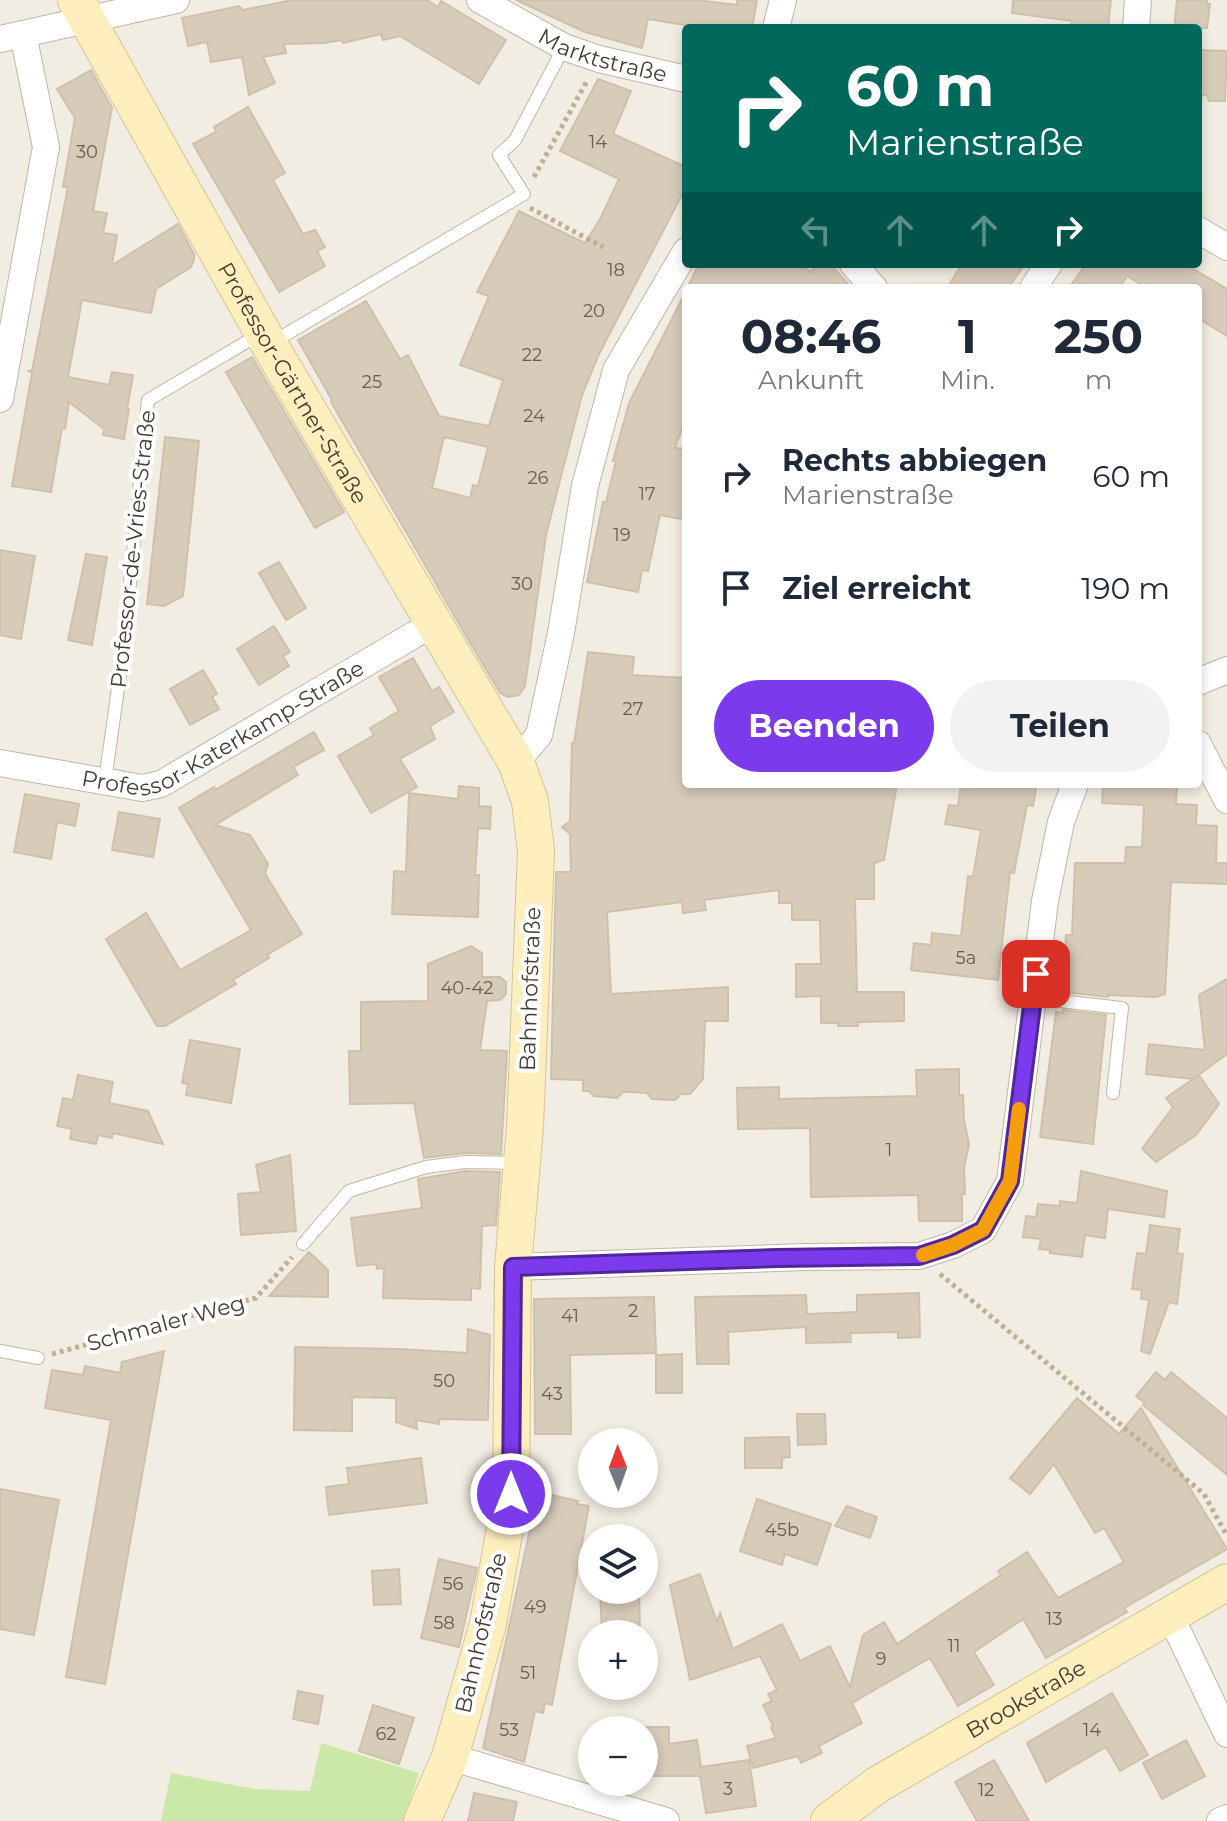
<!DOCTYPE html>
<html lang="de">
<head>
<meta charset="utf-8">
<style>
	:root { --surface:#fff; --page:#f2f2f3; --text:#1f2937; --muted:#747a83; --accent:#7c3aed }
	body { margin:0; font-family:Montserrat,sans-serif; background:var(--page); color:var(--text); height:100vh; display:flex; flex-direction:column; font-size:30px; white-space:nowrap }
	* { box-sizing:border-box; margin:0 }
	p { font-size:26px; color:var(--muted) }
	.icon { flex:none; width:44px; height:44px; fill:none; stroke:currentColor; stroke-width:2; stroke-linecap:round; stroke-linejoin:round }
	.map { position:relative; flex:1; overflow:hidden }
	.drawer { position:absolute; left:682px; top:284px; width:520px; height:504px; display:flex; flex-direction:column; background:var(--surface); border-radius:8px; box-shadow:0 4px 12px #0003 }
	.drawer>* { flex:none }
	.hud { position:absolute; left:682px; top:24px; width:520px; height:244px; border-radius:8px; box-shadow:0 4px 12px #0003; background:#00695c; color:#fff; overflow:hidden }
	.needle { width:52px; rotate:359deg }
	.controls { position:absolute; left:578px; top:1428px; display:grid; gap:16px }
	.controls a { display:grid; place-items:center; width:80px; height:80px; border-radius:50%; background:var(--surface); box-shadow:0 4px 12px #0003; font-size:40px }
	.pin { position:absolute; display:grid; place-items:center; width:68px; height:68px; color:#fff; margin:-34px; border-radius:16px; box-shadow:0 4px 12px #0006 }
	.me { position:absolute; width:88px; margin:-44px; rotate:0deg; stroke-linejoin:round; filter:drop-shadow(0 0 6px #0008) }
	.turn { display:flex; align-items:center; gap:28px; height:168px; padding:0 32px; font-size:36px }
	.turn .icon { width:104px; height:104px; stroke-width:2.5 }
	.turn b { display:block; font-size:56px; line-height:68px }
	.lanes { display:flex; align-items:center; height:76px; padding:0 32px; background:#0003; justify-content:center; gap:40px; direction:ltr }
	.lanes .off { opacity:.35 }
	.eta { display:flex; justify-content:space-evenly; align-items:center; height:136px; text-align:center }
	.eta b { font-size:48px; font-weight:700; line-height:56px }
	.action { display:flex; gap:16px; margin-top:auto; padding:16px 32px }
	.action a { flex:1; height:92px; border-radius:48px; background:var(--accent); color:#fff; font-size:32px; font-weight:700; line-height:92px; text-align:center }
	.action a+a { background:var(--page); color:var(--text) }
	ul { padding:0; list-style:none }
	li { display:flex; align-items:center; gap:24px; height:112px; padding:0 32px }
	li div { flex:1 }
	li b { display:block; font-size:30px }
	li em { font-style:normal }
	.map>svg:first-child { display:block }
	.green { fill:#cce8a8 }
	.building { fill:#d7cbba; stroke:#cfc0aa; stroke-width:2; fill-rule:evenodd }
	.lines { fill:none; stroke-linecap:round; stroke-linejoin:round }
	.lane-casing { stroke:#c0b7a7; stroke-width:14 }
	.street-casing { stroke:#c0b7a7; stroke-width:28 }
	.secondary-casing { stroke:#d7c491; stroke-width:38 }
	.path { stroke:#bfb095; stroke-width:5; stroke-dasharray:4 4; stroke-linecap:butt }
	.lane { stroke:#fff; stroke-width:12 }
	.street { stroke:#fff; stroke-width:26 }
	.secondary { stroke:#ffefbf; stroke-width:36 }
	.route-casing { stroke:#51269a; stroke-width:20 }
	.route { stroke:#7c3aed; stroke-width:14 }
	.slow { stroke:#f59e0b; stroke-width:14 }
	.labels { text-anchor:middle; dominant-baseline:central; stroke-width:8; stroke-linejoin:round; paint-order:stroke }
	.number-label { font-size:18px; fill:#686054 }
	.street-label { font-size:22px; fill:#433d32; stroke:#fff }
</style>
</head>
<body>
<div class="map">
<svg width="1227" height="1821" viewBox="0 0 1227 1821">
	<rect width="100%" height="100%" fill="#f2ede2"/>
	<polygon class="green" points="321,1743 419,1773 403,1821 161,1821 171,1773 254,1789 310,1791"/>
	<g class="building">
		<polygon points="292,0 427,0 438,7 441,1 506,40 479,84 400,36 383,40 381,34 343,43 342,40 324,43 284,44 286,53 263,57 275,83 249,95 242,57 211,62 207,42 188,46 182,18 239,6 243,10"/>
		<polygon points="516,0 696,0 737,5 737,0 757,0 752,28 703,28 648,19 642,48 585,32"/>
		<polygon points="1013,0 1111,0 1108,28 1071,28 1072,21 1012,13"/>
		<polygon points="1177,0 1207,0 1207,4 1210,4 1207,28 1174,28"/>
		<polygon points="1198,50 1227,51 1225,101 1209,101 1207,95 1198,95"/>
		<polygon points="91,70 112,108 93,211 107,213 103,233 117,235 112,265 178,224 194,254 194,260 191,267 156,289 151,313 82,300 68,377 109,385 112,372 133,375 127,409 129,409 124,439 103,435 104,429 69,402 65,429 62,428 51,492 12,486 32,373 29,371 32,371 68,187 63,187 75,118 57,89"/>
		<path d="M598 79 631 91 613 134 686 167V187L599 354 582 395 546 535 525 686 519 695 508 697 500 693 469 641 331 402 332 400 298 340 366 301 400 359 408 355 439 416 489 426 503 380 460 365 489 296 477 292 519 211 585 243 600 219 619 179 560 151ZM444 437 488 447 478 486 473 485 470 498 432 488Z"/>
		<polygon points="248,107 285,173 273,180 303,234 315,230 325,247 317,251 325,266 279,292 193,144 216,132 214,127"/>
		<polygon points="699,264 802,264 810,272 819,264 830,264 852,288 687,288"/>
		<polygon points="962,264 1025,264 1008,288 947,288"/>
		<polygon points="1086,264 1185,264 1227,289 1227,336 1198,318 1198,288 1147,288 1127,276 1119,288 1069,288"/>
		<polygon points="686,291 686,417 675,448 686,449 686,520 660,515 648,571 642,570 638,592 587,582 603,502 606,502 616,461 613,461 629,403"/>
		<polygon points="252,357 344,512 315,528 226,372"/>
		<polygon points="165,437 199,441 183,596 164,606 147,604"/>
		<polygon points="0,550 35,556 21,639 0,635"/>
		<polygon points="86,554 107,557 92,645 68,640"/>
		<polygon points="279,562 306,608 286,620 259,573"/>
		<polygon points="274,626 290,652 283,656 289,666 259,685 237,649"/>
		<polygon points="588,652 634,657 632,675 686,678 686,784 897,784 884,860 874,863 874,899 855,899 857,992 904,992 904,1021 858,1022 858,1026 838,1026 838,1023 821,1023 821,996 796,997 796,964 821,964 820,920 792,920 792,903 779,903 779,890 704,900 706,910 683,913 682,902 607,912 611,994 728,987 728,1021 705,1021 703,1079 690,1094 681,1094 675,1100 652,1099 647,1093 631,1092 623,1092 617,1098 594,1096 589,1091 583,1091 583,1080 551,1079 556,872 571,872 570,834 562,827 570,821 572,743 574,743"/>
		<polygon points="413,658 432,691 439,687 454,712 430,726 435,739 400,759 417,787 371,813 338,756 374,735 370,728 399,711 379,677"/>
		<polygon points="203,670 217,694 212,697 219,709 190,725 170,689"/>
		<polygon points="314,732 324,750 293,767 298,775 215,825 250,835 268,864 265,874 302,934 267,955 269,958 233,980 236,984 165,1026 157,1026 106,939 146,913 180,970 251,930 179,808 214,787 215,790"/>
		<polygon points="961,784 1037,784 1033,806 1027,805 1014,873 1010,872 998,980 911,970 914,943 931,945 932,933 961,936 968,876 973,877 981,830 945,824 949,805 958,806"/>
		<polygon points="1103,784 1177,784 1176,804 1197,805 1196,825 1217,826 1216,863 1227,863 1227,884 1171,882 1165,994 1156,997 1108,995 1108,997 1063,992 1066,935 1072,935 1075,863 1125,863 1126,847 1142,847 1144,805 1102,803"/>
		<polygon points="459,786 479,788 479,806 491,807 490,829 478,828 475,875 479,875 478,917 392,914 394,871 406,872 409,793 458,799"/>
		<polygon points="25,794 79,804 75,826 57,822 51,859 14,852"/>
		<polygon points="119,812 160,819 153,857 112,850"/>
		<polygon points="471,946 482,953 482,977 500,977 506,982 506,994 500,1000 487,1001 480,1050 507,1051 501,1154 465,1153 424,1158 414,1103 350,1104 349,1051 361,1051 361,1002 428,1001 428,964"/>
		<polygon points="1227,979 1227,1054 1193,1079 1146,1074 1149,1044 1205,1050 1199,995"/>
		<polygon points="1063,1010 1106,1015 1093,1144 1040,1137 1056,1012 1063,1013"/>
		<polygon points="190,1040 240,1049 231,1103 186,1095 188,1084 182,1083"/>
		<polygon points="959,1069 959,1095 963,1095 964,1120 969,1144 964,1168 965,1194 962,1194 962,1221 919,1221 918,1195 811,1197 810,1128 738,1129 737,1088 779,1087 779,1099 917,1096 916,1070"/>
		<polygon points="78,1075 113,1082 109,1103 148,1111 163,1144 113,1133 112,1138 98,1135 96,1144 70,1139 72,1129 57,1126 63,1098 73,1100"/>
		<polygon points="1199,1075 1219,1104 1196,1135 1156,1162 1142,1149 1173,1107 1166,1098"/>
		<polygon points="290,1155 296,1231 241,1235 238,1194 261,1192 256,1165"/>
		<polygon points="465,1171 500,1172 496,1225 482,1226 480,1289 471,1288 471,1300 383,1298 384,1268 377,1269 376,1264 357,1266 351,1218 422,1208 418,1179"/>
		<polygon points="1081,1171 1167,1191 1164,1217 1108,1209 1105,1238 1085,1235 1082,1257 1050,1253 1050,1250 1039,1249 1041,1239 1023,1237 1026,1216 1036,1217 1038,1204 1060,1206 1060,1201 1077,1203"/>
		<polygon points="1150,1225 1180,1229 1177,1253 1183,1254 1177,1304 1169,1302 1150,1354 1141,1351 1149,1300 1141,1299 1142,1290 1132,1289 1137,1253 1146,1254"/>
		<polygon points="309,1252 328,1270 328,1297 269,1296"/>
		<polygon points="919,1293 920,1337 898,1338 898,1332 850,1333 851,1342 806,1343 806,1327 728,1332 729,1364 697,1364 695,1297 806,1295 807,1314 857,1312 857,1295"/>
		<polygon points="654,1297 656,1353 570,1355 571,1434 535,1434 534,1299"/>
		<polygon points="468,1329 490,1335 488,1420 439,1419 439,1424 416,1420 417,1429 396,1422 396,1398 352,1397 352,1431 294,1430 295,1347 398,1349 467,1353"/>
		<polygon points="164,1351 105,1684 66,1677 111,1420 45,1408 52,1370 83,1375 85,1366 120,1373 122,1362"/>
		<polygon points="682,1354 682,1393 656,1393 656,1355"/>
		<polygon points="1156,1372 1165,1380 1171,1372 1227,1418 1227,1475 1143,1405 1145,1403 1136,1396"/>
		<polygon points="1077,1398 1119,1434 1141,1408 1227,1549 1124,1608 1127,1612 1046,1658 1023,1619 974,1652 994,1685 958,1706 930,1658 852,1703 862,1723 819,1746 822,1753 801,1763 798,1756 753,1768 747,1746 776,1738 771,1728 773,1726 763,1705 772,1701 768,1694 777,1690 760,1656 690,1680 670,1585 700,1574 717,1622 720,1613 733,1649 782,1624 800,1661 830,1646 850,1687 863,1635 884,1622 897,1644 1001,1575 998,1571 1027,1552 1058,1598 1124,1562 1104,1528 1095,1533 1054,1464 1030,1494 1010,1478"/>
		<polygon points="797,1414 825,1414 826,1444 798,1445"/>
		<polygon points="789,1437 790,1457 782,1458 782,1468 745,1468 745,1438"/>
		<polygon points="421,1458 427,1503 329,1515 326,1487 349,1484 347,1468"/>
		<polygon points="0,1489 59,1500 34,1635 0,1629"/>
		<polygon points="538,1492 578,1501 577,1504 589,1506 552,1705 545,1703 543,1713 535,1711 524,1762 483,1748"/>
		<polygon points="757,1499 831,1524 817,1565 785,1554 782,1565 740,1551"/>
		<polygon points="847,1506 877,1517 870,1538 835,1526"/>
		<polygon points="439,1559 477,1568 459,1647 421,1638"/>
		<polygon points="399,1569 401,1604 374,1605 372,1571"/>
		<polygon points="600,1590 639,1590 640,1632 602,1634"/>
		<polygon points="298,1691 323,1696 318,1724 293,1719"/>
		<polygon points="1112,1693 1148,1755 1120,1771 1106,1747 1046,1782 1027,1743"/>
		<polygon points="373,1705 414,1718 399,1764 359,1751"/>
		<polygon points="644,1727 669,1727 669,1744 697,1740 701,1767 749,1760 756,1806 706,1813 700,1776 644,1776"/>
		<polygon points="1186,1740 1205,1776 1162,1799 1143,1763"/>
		<polygon points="994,1760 1029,1821 977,1821 955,1782"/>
		<polygon points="474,1793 517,1802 513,1821 468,1821"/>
	</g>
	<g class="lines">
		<defs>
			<g id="lane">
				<polyline points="273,342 524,194 499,155 515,140 564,47"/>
				<polyline points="105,781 123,653 148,400 260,334"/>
				<polyline points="1033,998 1122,1008 1113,1093"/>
				<polyline points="303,1244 349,1191 426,1167 465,1162 518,1163"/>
				<polyline points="0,1351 38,1358"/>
			</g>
			<g id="street">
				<path id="s1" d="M480 0 564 47 599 59 686 79"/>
				<polyline points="776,28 783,0"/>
				<polyline points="1136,28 1138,0"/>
				<polyline points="0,39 176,0"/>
				<polyline points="1198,230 1227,247"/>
				<polyline points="853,264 874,288"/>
				<polyline points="1033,288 1049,264"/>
				<polyline points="0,399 46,147 23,34"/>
				<polyline points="1198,682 1227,670"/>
				<polyline points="1198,744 1227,800"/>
				<polyline points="516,762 539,735 561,633 585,486 616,370 686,251"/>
				<path id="s2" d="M0 763 142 788 161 784 434 623"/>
				<polyline points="513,1267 806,1257 919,1256 953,1245 983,1230 1010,1181 1045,901 1061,822 1075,784"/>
				<polyline points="1170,1615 1227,1734"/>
				<polyline points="450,1757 666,1821"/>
				<polyline points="1220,1821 1227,1818"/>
			</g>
			<g id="secondary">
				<path id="s3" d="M76 0 269 344 516 762 530 801 536 851 525 1127 513 1267 511 1494 488 1624 450 1757 422 1821"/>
				<path id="s4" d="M829 1821 877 1785 1227 1582"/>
			</g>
		</defs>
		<use href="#lane" class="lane-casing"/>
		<use href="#street" class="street-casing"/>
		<use href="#secondary" class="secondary-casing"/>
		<g class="path">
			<polyline points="534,177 587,81"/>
			<polyline points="530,208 603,247"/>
			<polyline points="940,1274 1204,1494 1227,1536"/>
			<polyline points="52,1354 256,1298 292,1257"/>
		</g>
		<use href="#lane" class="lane"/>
		<use href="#street" class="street"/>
		<use href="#secondary" class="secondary"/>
	</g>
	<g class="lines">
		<defs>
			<polyline id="route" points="511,1494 513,1267 777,1258 919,1256 953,1245 983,1230 1010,1181 1036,974"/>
		</defs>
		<use href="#route" class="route-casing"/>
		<use href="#route" class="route"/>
		<polyline class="slow" points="923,1255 953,1245 983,1230 1010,1181 1019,1109"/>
	</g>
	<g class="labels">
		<g class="number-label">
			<text x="598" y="142">14</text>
			<text x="87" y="152">30</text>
			<text x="616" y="270">18</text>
			<text x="594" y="311">20</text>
			<text x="532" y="355">22</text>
			<text x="372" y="382">25</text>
			<text x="534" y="416">24</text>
			<text x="538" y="478">26</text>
			<text x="647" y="494">17</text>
			<text x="622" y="535">19</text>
			<text x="522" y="584">30</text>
			<text x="633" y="709">27</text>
			<text x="966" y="958">5a</text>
			<text x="467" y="988">40-42</text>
			<text x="889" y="1150">1</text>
			<text x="633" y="1311">2</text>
			<text x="570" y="1316">41</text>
			<text x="444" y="1381">50</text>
			<text x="552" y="1394">43</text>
			<text x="782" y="1530">45b</text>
			<text x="453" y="1584">56</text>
			<text x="535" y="1607">49</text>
			<text x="1054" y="1619">13</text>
			<text x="444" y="1623">58</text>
			<text x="954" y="1646">11</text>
			<text x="881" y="1659">9</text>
			<text x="528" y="1673">51</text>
			<text x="509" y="1730">53</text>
			<text x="1092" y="1730">14</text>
			<text x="386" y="1734">62</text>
			<text x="728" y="1789">3</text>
			<text x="986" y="1790">12</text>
		</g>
		<g class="street-label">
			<text stroke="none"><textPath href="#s1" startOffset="136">Marktstraße</textPath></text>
			<text stroke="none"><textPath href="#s3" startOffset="440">Professor-Gärtner-Straße</textPath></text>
			<text transform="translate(133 549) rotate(-84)">Professor-de-Vries-Straße</text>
			<text stroke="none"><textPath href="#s2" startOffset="240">Professor-Katerkamp-Straße</textPath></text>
			<text transform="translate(530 989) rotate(-88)">Bahnhofstraße</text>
			<text transform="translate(166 1323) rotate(-15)">Schmaler Weg</text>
			<text transform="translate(481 1633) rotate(-77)">Bahnhofstraße</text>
			<text stroke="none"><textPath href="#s4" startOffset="232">Brookstraße</textPath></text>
		</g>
	</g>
</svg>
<div class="controls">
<a><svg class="needle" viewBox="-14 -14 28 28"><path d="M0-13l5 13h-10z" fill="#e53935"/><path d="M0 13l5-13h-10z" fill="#747a83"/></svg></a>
<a><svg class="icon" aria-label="layers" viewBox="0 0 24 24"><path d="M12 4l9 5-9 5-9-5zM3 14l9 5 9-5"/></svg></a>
<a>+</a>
<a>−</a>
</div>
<div class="pin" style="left:1036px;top:974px;background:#d93025"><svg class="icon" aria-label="arrive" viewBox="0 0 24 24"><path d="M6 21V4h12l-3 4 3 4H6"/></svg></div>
<svg class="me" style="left:511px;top:1494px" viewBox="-20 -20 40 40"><circle r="17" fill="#7c3aed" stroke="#fff" stroke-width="3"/><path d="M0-11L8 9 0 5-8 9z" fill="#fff"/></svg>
<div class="hud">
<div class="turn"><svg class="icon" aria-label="right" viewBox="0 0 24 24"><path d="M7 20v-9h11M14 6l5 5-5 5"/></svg><div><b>60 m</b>Marienstraße</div></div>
<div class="lanes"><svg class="icon off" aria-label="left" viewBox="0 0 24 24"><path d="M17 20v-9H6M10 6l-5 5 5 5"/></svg><svg class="icon off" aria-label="ahead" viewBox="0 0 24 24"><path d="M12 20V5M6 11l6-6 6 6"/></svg><svg class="icon off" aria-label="ahead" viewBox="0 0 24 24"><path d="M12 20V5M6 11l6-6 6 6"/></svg><svg class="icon" aria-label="right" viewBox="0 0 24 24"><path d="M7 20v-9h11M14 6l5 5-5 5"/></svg></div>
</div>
<section class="drawer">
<div class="eta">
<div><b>08:46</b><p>Ankunft</p></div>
<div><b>1</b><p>Min.</p></div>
<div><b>250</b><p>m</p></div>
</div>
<ul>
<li><svg class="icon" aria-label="right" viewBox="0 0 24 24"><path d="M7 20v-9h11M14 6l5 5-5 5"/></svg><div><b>Rechts abbiegen</b><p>Marienstraße</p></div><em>60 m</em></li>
<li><svg class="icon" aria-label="arrive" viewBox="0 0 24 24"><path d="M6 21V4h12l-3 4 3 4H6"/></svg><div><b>Ziel erreicht</b></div><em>190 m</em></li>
</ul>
<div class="action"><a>Beenden</a><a>Teilen</a></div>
</section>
</div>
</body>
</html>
